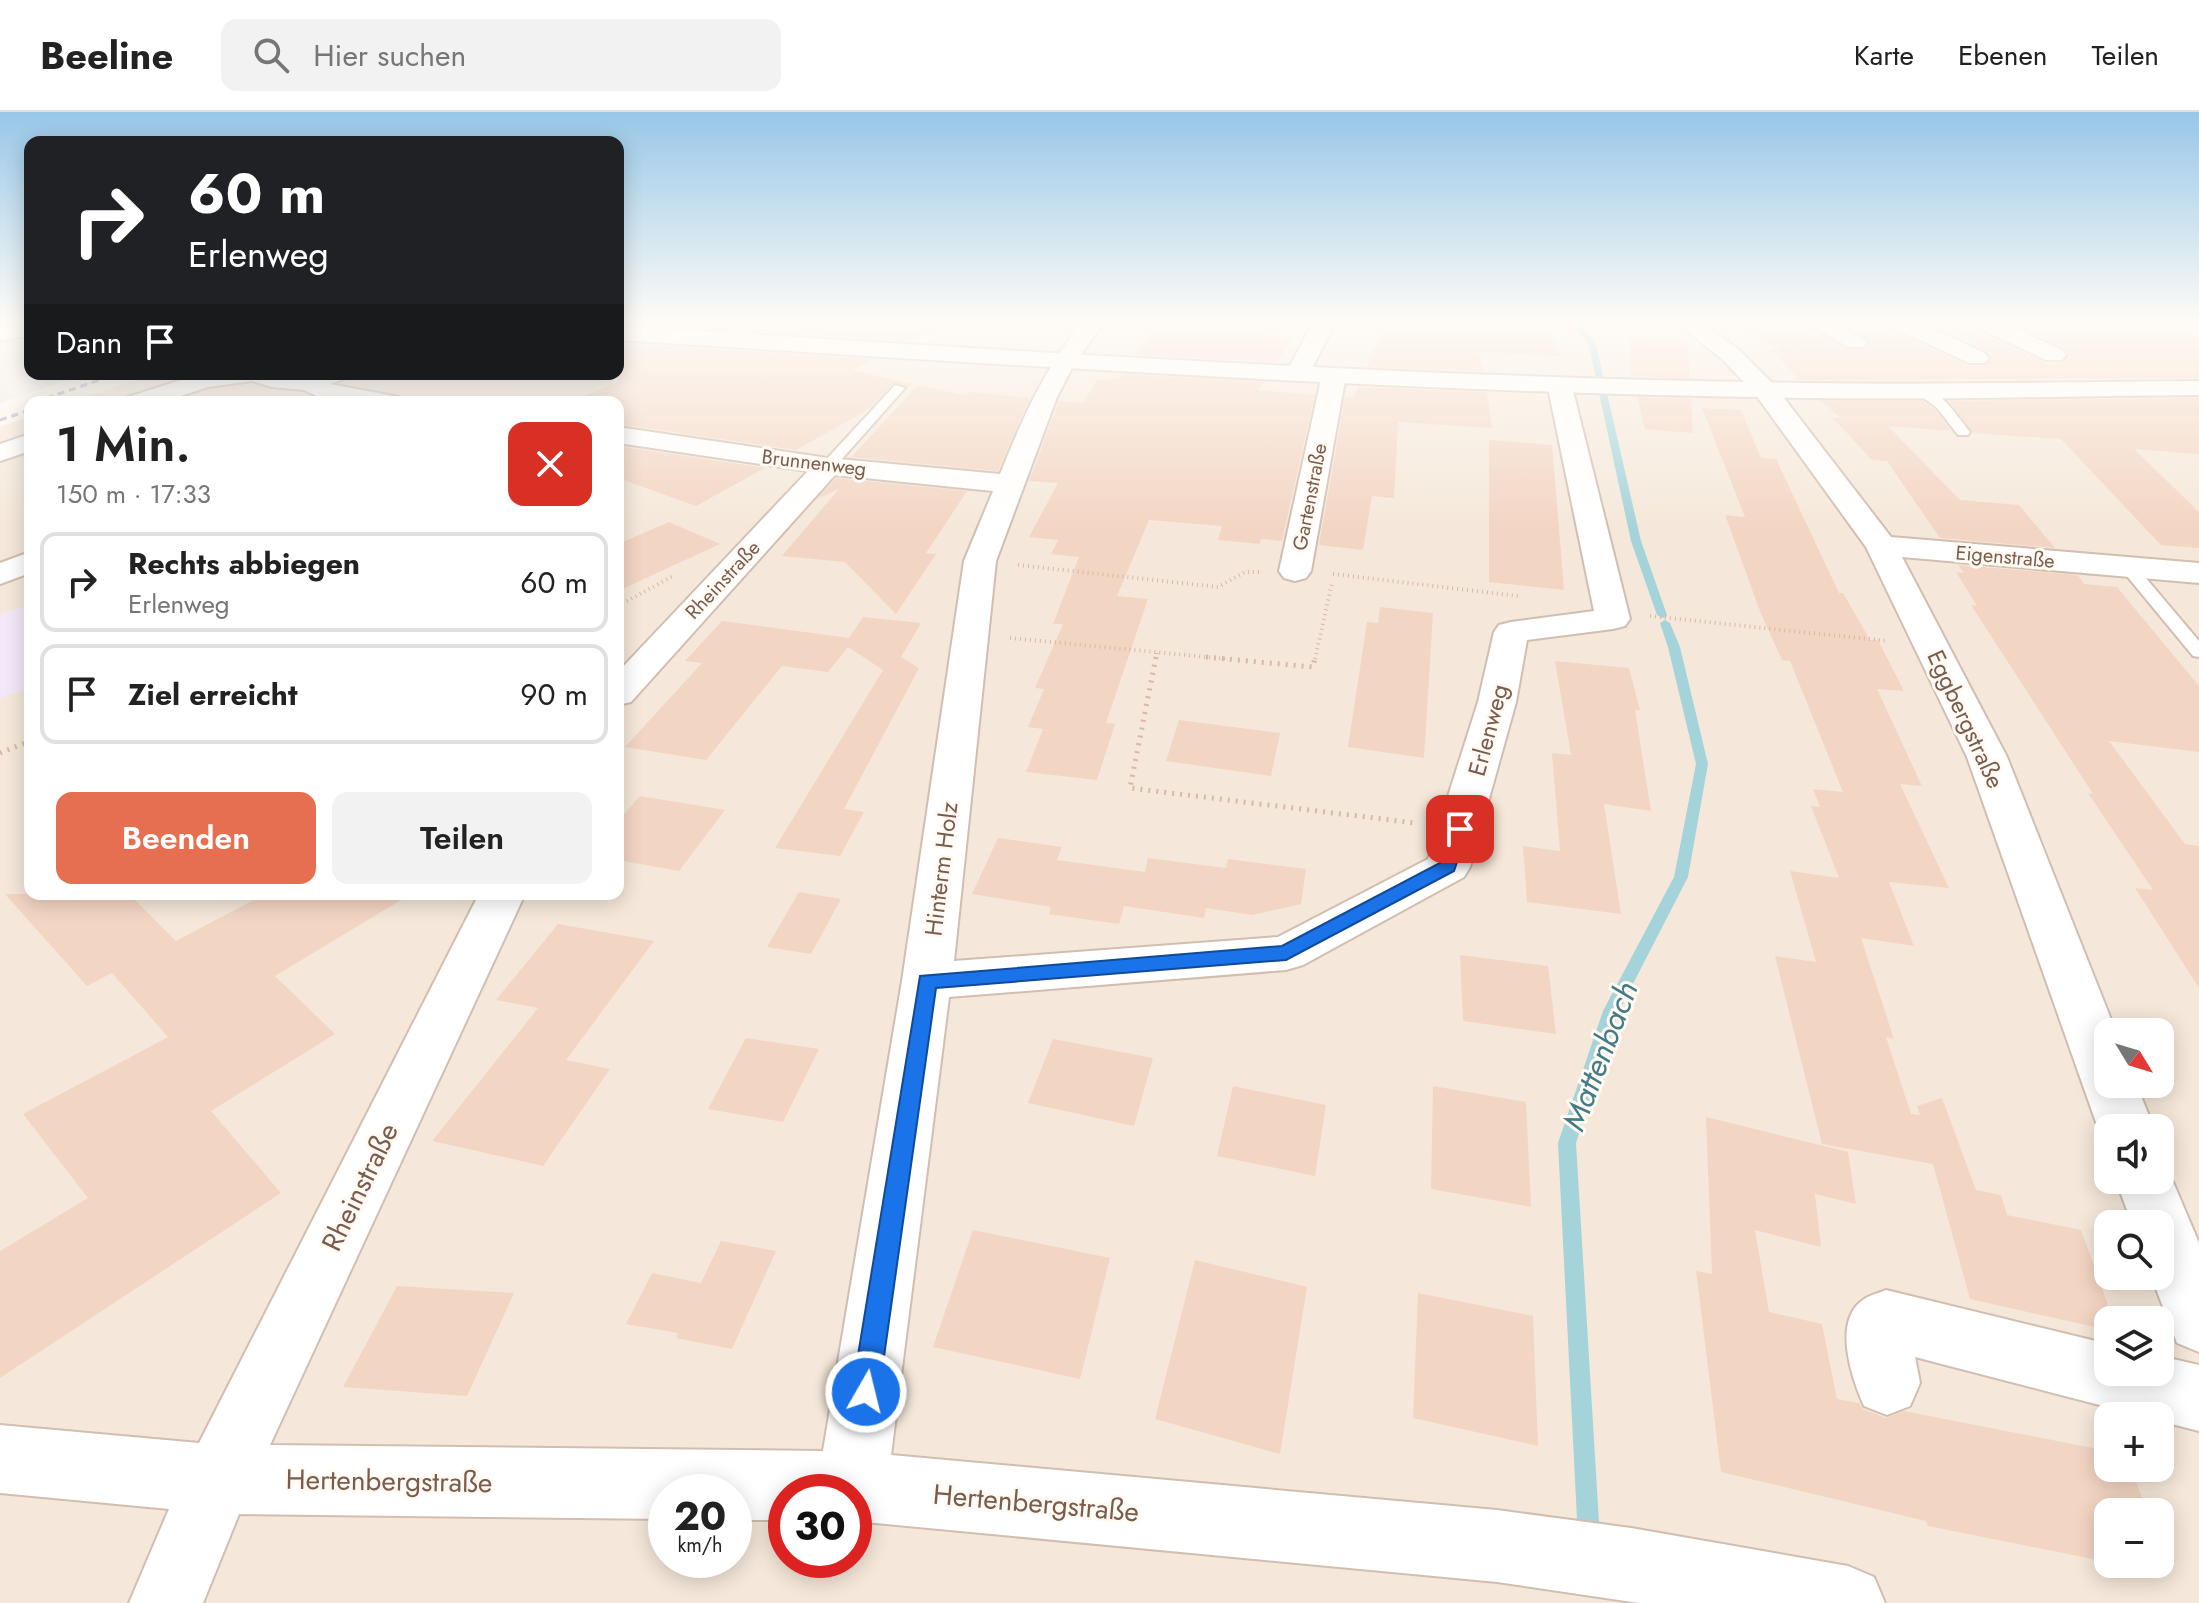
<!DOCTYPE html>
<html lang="de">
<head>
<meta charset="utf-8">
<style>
	:root { --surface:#fff; --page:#f2f2f2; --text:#222; --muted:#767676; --line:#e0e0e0; --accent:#e76f51 }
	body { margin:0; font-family:Jost,sans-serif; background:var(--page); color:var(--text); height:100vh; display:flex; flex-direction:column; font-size:30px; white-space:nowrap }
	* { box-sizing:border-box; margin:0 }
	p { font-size:26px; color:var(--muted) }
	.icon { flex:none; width:44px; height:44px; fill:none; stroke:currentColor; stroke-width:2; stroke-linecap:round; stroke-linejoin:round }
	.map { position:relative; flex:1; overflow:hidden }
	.details { position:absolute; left:24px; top:284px; width:600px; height:504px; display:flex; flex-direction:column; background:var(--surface); border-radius:16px; box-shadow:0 4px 20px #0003 }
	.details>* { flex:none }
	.top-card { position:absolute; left:24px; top:24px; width:600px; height:244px; border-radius:16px; box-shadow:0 4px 20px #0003; background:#202124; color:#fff; overflow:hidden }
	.needle { width:52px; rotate:128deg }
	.controls { position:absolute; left:2094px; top:906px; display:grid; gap:16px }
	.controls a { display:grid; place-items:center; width:80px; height:80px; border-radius:16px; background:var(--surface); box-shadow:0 4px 20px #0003; font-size:40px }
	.speed { position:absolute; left:648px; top:1362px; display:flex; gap:16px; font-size:40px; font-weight:700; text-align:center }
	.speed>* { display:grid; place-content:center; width:104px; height:104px; border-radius:50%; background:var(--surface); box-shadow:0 4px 20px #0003; line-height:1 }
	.speed small { font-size:20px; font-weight:400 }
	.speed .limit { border:12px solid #d22; background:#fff; color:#111 }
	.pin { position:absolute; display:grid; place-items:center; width:68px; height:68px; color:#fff; margin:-34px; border-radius:16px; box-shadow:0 4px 12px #0006 }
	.me { position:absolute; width:88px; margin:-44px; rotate:8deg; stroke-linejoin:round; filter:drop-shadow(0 0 6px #0008) }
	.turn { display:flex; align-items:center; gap:28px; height:168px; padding:0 32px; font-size:36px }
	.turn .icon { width:104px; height:104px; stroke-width:2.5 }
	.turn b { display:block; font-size:56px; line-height:68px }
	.then { display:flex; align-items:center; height:76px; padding:0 32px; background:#0003; gap:16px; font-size:30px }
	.round { display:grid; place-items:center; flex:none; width:84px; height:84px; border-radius:16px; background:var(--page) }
	.overview { display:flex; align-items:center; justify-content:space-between; height:136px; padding:0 32px }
	h1 { font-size:48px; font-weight:600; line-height:60px }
	.primary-button { display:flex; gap:16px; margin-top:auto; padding:16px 32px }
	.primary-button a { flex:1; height:92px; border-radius:16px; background:var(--accent); color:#fff; font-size:32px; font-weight:600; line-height:92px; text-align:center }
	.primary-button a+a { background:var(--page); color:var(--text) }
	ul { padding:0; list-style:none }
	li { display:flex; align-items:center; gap:24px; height:100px; margin:0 16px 12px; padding:0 16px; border:4px solid var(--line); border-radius:16px }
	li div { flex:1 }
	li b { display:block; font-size:30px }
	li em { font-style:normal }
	header { display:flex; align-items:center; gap:48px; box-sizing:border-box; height:112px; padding:0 40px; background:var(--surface); border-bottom:2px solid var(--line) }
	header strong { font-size:38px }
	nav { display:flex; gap:44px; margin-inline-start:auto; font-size:28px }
	.search { width:560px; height:72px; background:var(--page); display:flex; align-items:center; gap:20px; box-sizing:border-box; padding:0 28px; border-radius:16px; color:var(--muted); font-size:30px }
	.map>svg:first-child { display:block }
	.residential { fill:#f5e8da; fill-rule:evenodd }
	.industrial { fill:#efe9e4 }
	.education { fill:#f3e8fa }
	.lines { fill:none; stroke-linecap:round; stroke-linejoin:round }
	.stream { fill:#a5d3da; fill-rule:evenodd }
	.building { fill:#f3d5c3 }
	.lane-casing { stroke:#d1beb0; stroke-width:4 }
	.street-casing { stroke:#d1beb0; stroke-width:4 }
	.secondary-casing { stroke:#d6c0b0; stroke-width:4 }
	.path-far2 { stroke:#d9b8a5; stroke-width:3; stroke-dasharray:1 3; stroke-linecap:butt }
	.path-far1 { stroke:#d9b8a5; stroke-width:4; stroke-dasharray:1 4; stroke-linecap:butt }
	.path { stroke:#d9b8a5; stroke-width:5; stroke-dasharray:2 6; stroke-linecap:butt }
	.lane { fill:#fff; fill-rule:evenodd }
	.street { fill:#fff; fill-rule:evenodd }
	.secondary { fill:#fff; fill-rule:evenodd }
	.rail { stroke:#b9a8c9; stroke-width:3; stroke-dasharray:7 5; stroke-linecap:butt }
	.route { fill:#1a73e8; stroke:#114b97; stroke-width:2 }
	.labels { text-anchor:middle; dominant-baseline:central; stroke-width:6; stroke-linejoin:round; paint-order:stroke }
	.far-street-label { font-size:20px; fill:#7a5c4d; stroke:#fffaf3 }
	.street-label { font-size:24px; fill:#7a5c4d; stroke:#fffaf3 }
	.near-street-label { font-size:28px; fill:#7a5c4d; stroke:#fffaf3 }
	.near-water-label { font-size:32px; font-style:italic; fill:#437c86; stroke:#fffaf3 }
</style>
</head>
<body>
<header>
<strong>Beeline</strong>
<div class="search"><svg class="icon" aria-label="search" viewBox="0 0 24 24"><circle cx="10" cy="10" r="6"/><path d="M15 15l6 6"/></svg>Hier suchen</div>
<nav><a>Karte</a><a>Ebenen</a><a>Teilen</a></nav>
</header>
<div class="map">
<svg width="2199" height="1491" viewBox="0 0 2199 1491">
	<rect width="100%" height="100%" fill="#fdf6ec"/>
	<path class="residential" d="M618 209H2067L2199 271V1491H0V315L30 304V782H618V290H71L152 262H618ZM2108 920H2160V972H2108ZM2108 1016H2160V1068H2108ZM2108 1112H2160V1164H2108ZM2108 1208H2160V1260H2108ZM2108 1304H2160V1356H2108ZM666 1380H734V1448H666ZM786 1380H854V1448H786ZM2108 1400H2160V1452H2108Z"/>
	<polygon class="industrial" points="0,209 30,209 30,262 87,262 0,291"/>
	<polygon class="education" points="30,493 30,576 0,586 0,502"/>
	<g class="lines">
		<g class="stream">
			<polygon points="1566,209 1573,209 1595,229 1641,429 1667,503 1666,505 1662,506 1657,503 1631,429 1588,230"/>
			<polygon points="1665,508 1670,511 1680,535 1708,652 1688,765 1619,899 1576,1031 1600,1427 1597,1435 1589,1438 1581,1435 1578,1427 1558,1031 1603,899 1674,765 1696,652 1668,535 1660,511"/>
		</g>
	</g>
	<g class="building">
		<polygon points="630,209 736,209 724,218 628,212"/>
		<polygon points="770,209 951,209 911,229 757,220"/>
		<polygon points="1426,209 1547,209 1560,244 1478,240 1483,259 1367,255 1386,211 1426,216"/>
		<polygon points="1731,209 1803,209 1848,238 1864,238 1870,229 1838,209 1884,209 1889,217 1969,254 1985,254 1991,244 1986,238 1922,209 1968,209 1973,217 2046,251 2062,251 2068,241 2063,235 2006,209 2163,209 2199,224 2199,266 1799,268 1772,238 1781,239"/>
		<polygon points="1156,214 1293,225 1277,250 1136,243"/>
		<polygon points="1629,225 1687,230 1690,266 1631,264"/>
		<polygon points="618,231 874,247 852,258 913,272 908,275 893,271 869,297 796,338 618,312 618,290 578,287 618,270"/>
		<polygon points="1122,262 1264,270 1258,278 1315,283 1282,429 1261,427 1260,432 1218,428 1222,414 1149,408 1117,484 1148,487 1106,611 1115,612 1097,668 1026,660 1043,617 1028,615 1044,577 1035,576 1063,512 1053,512 1079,445 1051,442 1058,428 1029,425 1058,371 1029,369 1059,289 1083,291 1097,268 1118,267"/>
		<polygon points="918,273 966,284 969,280 1030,286 998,359 851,345"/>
		<polygon points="1358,275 1487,280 1492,316 1398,310 1394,386 1372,384 1363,438 1319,433 1345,285 1353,286"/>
		<polygon points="1637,285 1691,287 1693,321 1645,317"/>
		<polygon points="2199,286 2199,342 2134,337 2199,400 2199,436 2161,433 2061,327 1973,321 1949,289"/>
		<polygon points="1821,289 1923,289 1935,298 1951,319 1888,314 1960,388 2019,393 2055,436 1940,426 1887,349 1872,348 1833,306 1841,306"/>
		<polygon points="1702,296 1741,298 1761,346 1776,347 1839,481 1843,481 1870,528 1878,528 1904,579 1877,577 1922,674 1900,672 1949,776 1889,770 1914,834 1861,826 1894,927 1886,925 1911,1002 1920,1003 1917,994 1942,986 1976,1078 2001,1083 2007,1103 2081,1118 2108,1193 2108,1218 1970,1187 1933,1052 1822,1032 1775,844 1816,850 1790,759 1839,766 1811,694 1820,695 1813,677 1843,680 1790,549 1782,548 1761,502 1725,403 1745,405"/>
		<polygon points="1489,328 1552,333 1564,478 1489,470"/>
		<polygon points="618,334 765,356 696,394 618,366"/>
		<polygon points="836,366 967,379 926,441 936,442 896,502 845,450 782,444 839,377 817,387"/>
		<polygon points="669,410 720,432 618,479 618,432"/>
		<polygon points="1958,453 2078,463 2084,472 2117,475 2199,574 2199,640 2109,629 2185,732 2199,734 2199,876 2135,776 2153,778 2088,681 2093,682 1971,493 1977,494 1956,460 1964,461"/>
		<polygon points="1380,495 1433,501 1424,646 1348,635 1367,510 1378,511"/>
		<polygon points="863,505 921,511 901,545 919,556 844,697 864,700 840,744 775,736 883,558 848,535 828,560 782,554 706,648 625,635 702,551 685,549 722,509 849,526"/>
		<polygon points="1555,549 1629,556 1640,598 1635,598 1651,699 1604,692 1621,802 1527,790 1523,734 1560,739 1552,641 1571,643"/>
		<polygon points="1179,608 1280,621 1271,664 1166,649"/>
		<polygon points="640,684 725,698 679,759 618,748 618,709"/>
		<polygon points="998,726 1062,735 1057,748 1145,760 1148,746 1226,756 1228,747 1306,757 1301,792 1252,803 1206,796 1204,806 1124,794 1119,812 1049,802 1051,795 972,782"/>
		<polygon points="799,780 841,787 811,842 767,835"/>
		<polygon points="5,782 129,782 176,829 265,782 411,782 275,864 335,922 211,999 281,1081 0,1266 0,1139 88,1086 23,1002 168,925 112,861 87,874"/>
		<polygon points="558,812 654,829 566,948 610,957 543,1054 432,1029 538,896 496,888"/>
		<polygon points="1460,843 1548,854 1556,922 1463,909"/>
		<polygon points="746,926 819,937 783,1010 708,997"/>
		<polygon points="1053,927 1153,946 1134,1014 1028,991"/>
		<polygon points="1233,974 1326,993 1315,1064 1217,1044"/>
		<polygon points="1433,974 1526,990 1531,1095 1431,1077"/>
		<polygon points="1706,1005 1848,1040 1856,1092 1815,1082 1821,1135 1755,1118 1769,1200 1822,1212 1837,1287 1859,1291 1863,1297 1886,1306 1904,1299 2108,1339 2108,1356 2130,1356 2148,1400 2118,1394 2120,1400 2108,1400 2108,1450 1928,1414 1926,1409 1721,1360 1696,1159 1712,1162"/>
		<polygon points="973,1118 1110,1146 1080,1267 933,1235"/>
		<polygon points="721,1129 776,1139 732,1237 676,1226 678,1221 626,1212 652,1161 701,1171"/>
		<polygon points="1195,1148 1307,1175 1280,1342 1155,1307"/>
		<polygon points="397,1174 514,1181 467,1284 343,1275"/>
		<polygon points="1418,1181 1533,1204 1538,1334 1413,1306"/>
	</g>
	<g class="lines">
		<defs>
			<g id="lane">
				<polygon points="618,209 627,209 618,214"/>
				<polygon points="895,273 905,276 833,357 823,357 823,351"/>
				<path d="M1917 275C1938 273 1958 305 1970 320L1968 323H1958L1937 296 1917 281Z"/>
				<polygon points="2128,450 2134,452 2199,529 2199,545 2193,544 2122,458 2122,452"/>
			</g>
			<g id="street">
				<polygon points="30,209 30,223 0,229 0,215"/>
				<polygon points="741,209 767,209 733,234 717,234 714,229"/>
				<path d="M1083 209H1105L1075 250 1057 285 996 449 954 849 1278 825 1428 747 1478 590 1494 520 1499 513 1511 510 1594 499 1547 271 1550 266H1568L1571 271 1630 507 1625 514 1613 517 1527 528 1516 590 1470 755 1464 765 1303 853 1286 858 949 885 891 1343 1497 1398 1631 1416 1848 1454 1874 1465 1885 1491H1639L1497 1470 854 1409V1380H786V1408H734V1380H666V1407L239 1402 203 1491H129L169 1397 0 1381V1313L199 1331 479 782H525L270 1333 823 1339 902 869 964 449 993 379 835 363 631 590 618 593V560L808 359 618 331V315L828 346 1000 362C1024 303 1043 260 1083 209Z"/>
				<polygon points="1314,209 1336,209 1307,266 1289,266 1286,261"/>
				<polygon points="1674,209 1699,209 1738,237 1774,273 1891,425 2199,451 2199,471 1902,445 2007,645 2116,920 2108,920 2108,972 2136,972 2154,1016 2108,1016 2108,1033 2098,1016 1967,645 1866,435 1756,283 1722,247"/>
				<polygon points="1806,209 1833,209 1867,230 1864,235 1848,235"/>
				<polygon points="1887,209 1915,209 1985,241 1989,246 1985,251 1969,251 1890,214"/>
				<polygon points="1971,209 1999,209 2062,238 2066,243 2062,248 2046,248 1974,214"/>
				<polygon points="1334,256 1343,258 1346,263 1311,459 1306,466 1295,469 1284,466 1279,459 1322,263 1325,258"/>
				<polygon points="200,262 347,262 344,267 330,272 399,285 403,290 340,290 321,286 304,278 272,275 252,269 208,275 162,290 124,290 128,285"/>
				<polygon points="30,322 30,339 0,349 0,332"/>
				<polygon points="30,440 30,461 0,472 0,451"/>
				<polygon points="2160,1049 2165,1051 2199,1131 2199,1240 2177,1231 2151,1164 2160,1164 2160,1112 2132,1112 2116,1068 2160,1068"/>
				<path d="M1886 1178 2108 1232V1260H2160V1244L2199 1253V1319L2160 1309V1304H2142L1915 1245 1920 1271 1910 1294 1887 1303 1864 1294C1852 1267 1832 1209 1863 1188 1869 1183 1879 1181 1886 1178Z"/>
			</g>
			<path id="secondary" d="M618 214C1015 239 1412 266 1809 271 1939 273 2069 270 2199 269V283C2069 284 1939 288 1809 286 1412 281 1015 253 618 228Z"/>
		</defs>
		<use href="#lane" class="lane-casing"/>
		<use href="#street" class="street-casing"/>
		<use href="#secondary" class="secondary-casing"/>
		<g class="path-far2">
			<polyline points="2078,223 2101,221"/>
			<polyline points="1771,240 1800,234"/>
		</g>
		<g class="path-far1">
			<polyline points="1018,453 1218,475 1245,460 1259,460"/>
			<polyline points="1333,462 1518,484"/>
			<polyline points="618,494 675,463"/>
			<polyline points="1650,504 1887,529"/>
			<polyline points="1010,526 1227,547"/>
			<polyline points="1156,547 1157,540"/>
			<polyline points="1315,547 1332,471"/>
		</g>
		<g class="path">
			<polyline points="1156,545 1130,676 1415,711"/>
			<polyline points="1206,545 1313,555 1315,545"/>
			<polyline points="0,641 30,629"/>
		</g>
		<use href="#lane" class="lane"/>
		<use href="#street" class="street"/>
		<use href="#secondary" class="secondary"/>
		<g class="rail">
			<polyline points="35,290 117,262"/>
			<polyline points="0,308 30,298"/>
		</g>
	</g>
	<linearGradient id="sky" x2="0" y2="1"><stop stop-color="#97c7e8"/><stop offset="0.5" stop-color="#fefbf6"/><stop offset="1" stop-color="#fefbf6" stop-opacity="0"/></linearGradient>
	<rect width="2199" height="417" fill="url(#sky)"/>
	<polygon class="route" points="1460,711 1468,717 1454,759 1286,848 936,876 879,1280 875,1289 866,1293 856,1289 852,1280 920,864 1282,834 1440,751 1451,717"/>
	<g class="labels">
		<g class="far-street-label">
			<text transform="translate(814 351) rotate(7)">Brunnenweg</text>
			<text transform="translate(1310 385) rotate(-79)">Gartenstraße</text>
			<text transform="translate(2005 445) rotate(5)">Eigenstraße</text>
			<text transform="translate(723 468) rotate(-47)">Rheinstraße</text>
		</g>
		<g class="street-label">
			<text transform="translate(1966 607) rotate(65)">Eggbergstraße</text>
			<text transform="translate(1488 618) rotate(-75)">Erlenweg</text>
			<text transform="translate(941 757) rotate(-83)">Hinterm Holz</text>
		</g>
		<g class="near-street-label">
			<text transform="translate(360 1075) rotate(-64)">Rheinstraße</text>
			<text transform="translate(389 1369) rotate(1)">Hertenbergstraße</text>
			<text transform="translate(1036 1391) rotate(5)">Hertenbergstraße</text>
		</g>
		<g class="near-water-label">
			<text transform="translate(1600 944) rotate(-69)">Mattenbach</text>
		</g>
	</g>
</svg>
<div class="controls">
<a><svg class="needle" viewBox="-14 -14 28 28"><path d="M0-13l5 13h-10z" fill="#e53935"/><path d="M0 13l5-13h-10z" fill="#767676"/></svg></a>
<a><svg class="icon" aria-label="sound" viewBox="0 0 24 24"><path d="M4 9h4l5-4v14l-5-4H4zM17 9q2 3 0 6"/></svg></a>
<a><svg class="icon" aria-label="search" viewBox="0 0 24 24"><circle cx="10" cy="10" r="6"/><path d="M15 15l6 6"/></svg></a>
<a><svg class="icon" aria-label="layers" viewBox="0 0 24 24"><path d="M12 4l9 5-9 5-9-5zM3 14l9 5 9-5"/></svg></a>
<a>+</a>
<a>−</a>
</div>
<div class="speed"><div>20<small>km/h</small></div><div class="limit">30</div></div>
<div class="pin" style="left:1460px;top:717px;background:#d93025"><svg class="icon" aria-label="arrive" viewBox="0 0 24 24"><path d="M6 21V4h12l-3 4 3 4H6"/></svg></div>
<svg class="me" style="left:866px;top:1280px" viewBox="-20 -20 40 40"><circle r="17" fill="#1a73e8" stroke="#fff" stroke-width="3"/><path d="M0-11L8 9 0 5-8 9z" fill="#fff"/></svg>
<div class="top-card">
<div class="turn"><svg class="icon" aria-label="right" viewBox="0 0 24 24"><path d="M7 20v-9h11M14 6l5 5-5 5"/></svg><div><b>60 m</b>Erlenweg</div></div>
<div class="then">Dann<svg class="icon" aria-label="arrive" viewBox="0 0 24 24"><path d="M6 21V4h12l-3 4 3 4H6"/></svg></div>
</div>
<section class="details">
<div class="overview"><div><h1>1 Min.</h1><p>150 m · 17:33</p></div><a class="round" style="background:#d93025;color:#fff"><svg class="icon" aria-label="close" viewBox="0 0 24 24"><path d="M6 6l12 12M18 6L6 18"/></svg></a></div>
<ul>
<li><svg class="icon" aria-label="right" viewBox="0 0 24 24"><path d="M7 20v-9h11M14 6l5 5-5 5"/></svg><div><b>Rechts abbiegen</b><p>Erlenweg</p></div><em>60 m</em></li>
<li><svg class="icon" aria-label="arrive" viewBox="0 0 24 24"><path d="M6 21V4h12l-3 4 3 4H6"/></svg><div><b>Ziel erreicht</b></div><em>90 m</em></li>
</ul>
<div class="primary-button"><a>Beenden</a><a>Teilen</a></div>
</section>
</div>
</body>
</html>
